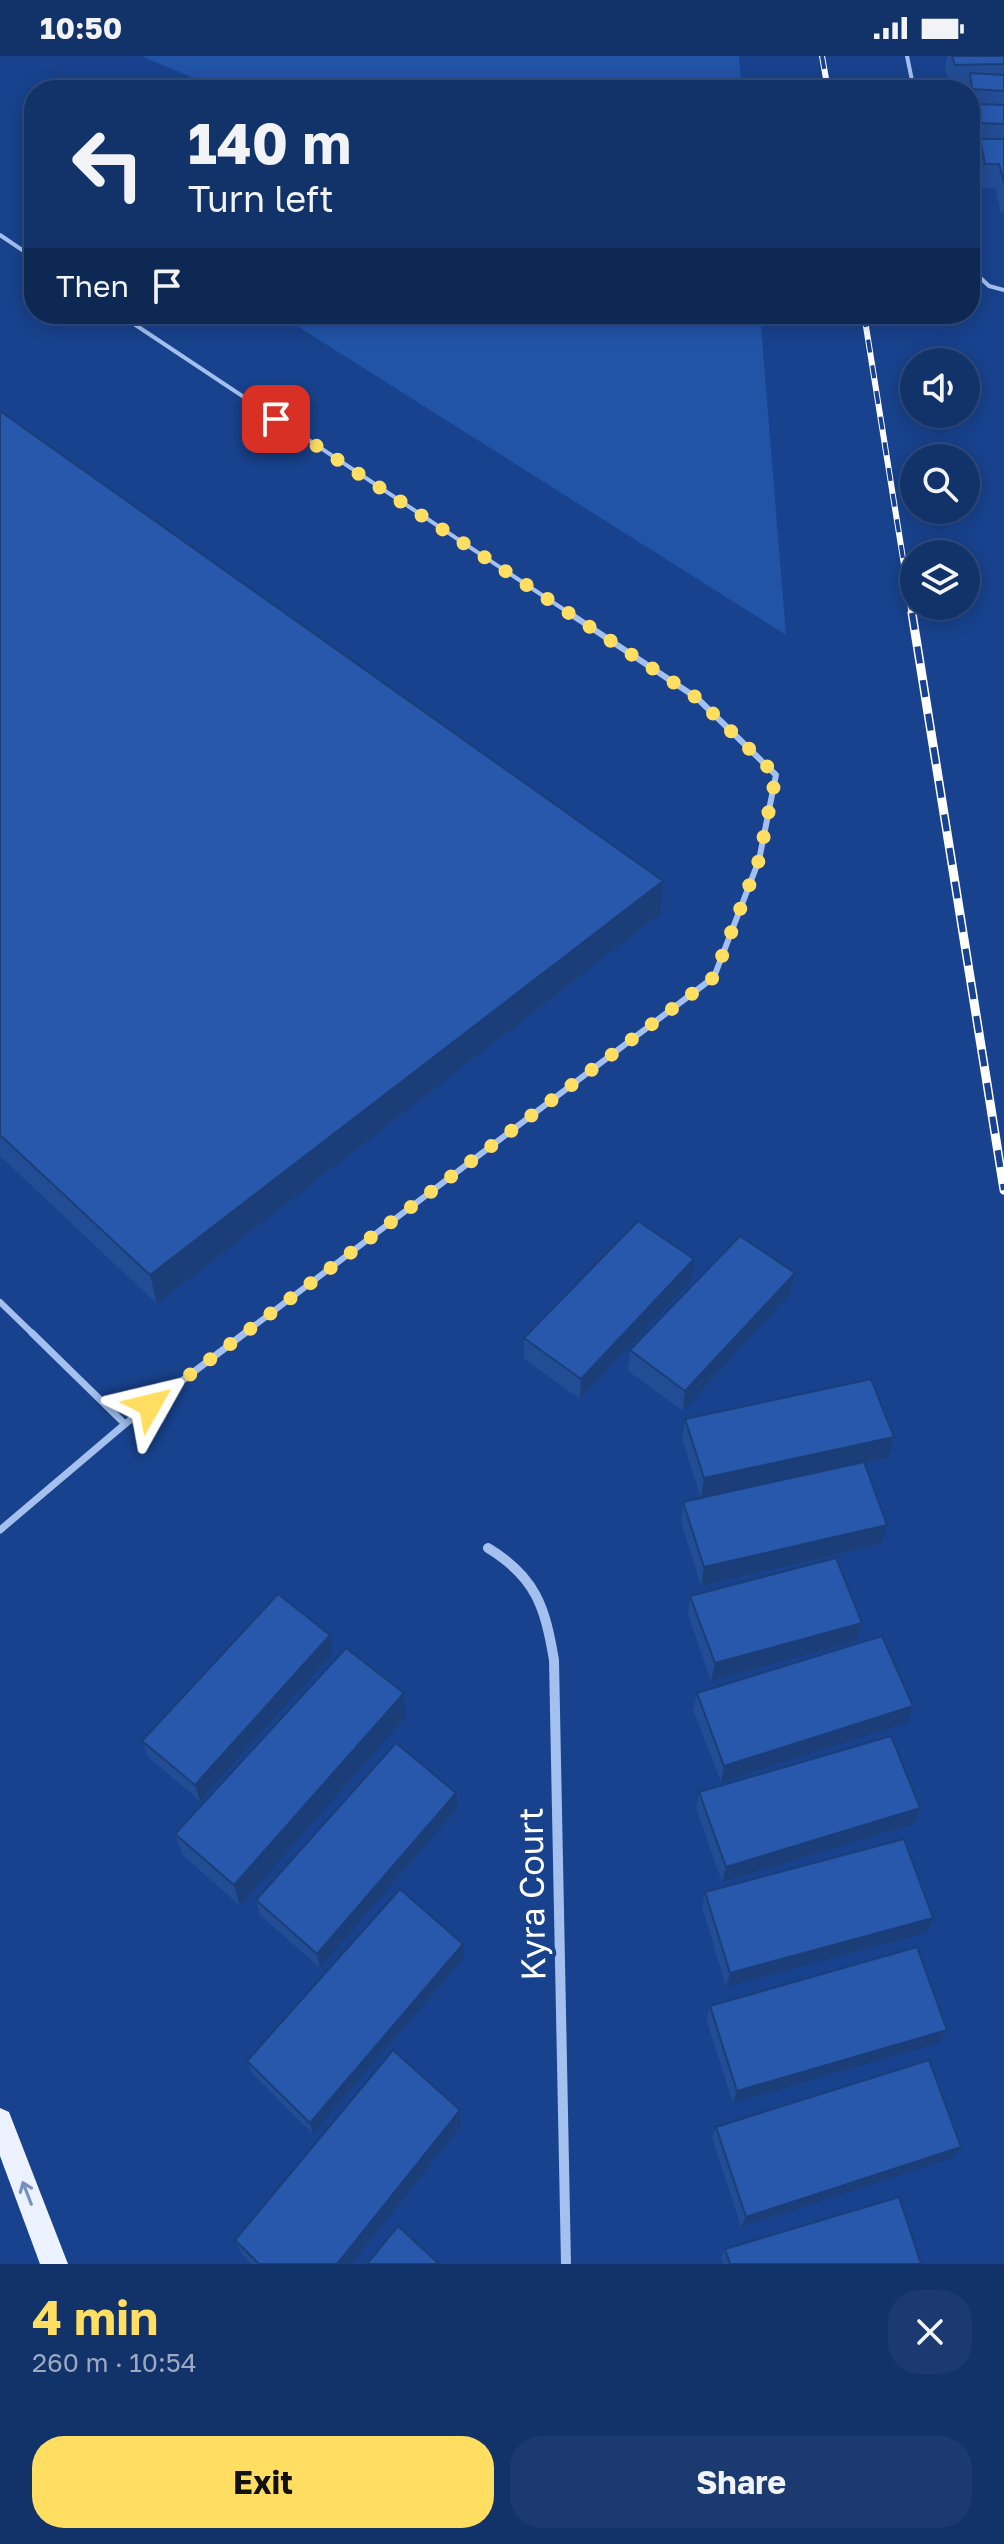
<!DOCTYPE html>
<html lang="en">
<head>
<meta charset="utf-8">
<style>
	:root { --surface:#12326a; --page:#1b3a70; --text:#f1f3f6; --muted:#9caac1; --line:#314d7e; --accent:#ffde62 }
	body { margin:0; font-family:"Golos Text",sans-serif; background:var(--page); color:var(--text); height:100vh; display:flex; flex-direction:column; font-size:30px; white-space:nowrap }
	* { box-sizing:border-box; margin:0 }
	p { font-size:26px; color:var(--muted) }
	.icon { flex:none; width:44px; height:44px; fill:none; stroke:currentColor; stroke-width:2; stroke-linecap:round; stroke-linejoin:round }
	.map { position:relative; height:2208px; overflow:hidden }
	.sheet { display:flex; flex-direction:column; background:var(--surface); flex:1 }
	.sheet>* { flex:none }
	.hud { position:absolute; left:24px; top:24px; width:956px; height:244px; border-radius:32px; box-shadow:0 4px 20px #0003,0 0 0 2px var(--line); background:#12326a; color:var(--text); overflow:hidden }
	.controls { position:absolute; left:900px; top:292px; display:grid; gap:16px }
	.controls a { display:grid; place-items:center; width:80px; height:80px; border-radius:50%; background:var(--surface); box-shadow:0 4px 20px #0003,0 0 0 2px var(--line); font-size:40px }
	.pin { position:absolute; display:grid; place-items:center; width:68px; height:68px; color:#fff; margin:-34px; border-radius:16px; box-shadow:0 4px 12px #0006 }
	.me { position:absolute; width:88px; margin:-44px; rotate:53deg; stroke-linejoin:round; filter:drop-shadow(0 0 6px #0008) }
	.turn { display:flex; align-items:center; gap:28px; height:168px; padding:0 32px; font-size:36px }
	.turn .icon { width:104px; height:104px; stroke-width:2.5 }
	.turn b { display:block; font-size:56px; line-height:68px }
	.then { display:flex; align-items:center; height:76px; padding:0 32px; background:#0003; gap:16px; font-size:30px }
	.round { display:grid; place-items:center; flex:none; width:84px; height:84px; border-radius:32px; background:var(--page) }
	.summary { display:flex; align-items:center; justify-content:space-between; height:136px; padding:0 32px }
	h1 { font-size:48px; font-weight:700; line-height:60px; color:var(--accent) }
	.action { display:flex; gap:16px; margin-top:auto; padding:16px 32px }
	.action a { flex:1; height:92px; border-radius:32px; background:var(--accent); color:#111; font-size:32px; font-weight:700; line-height:92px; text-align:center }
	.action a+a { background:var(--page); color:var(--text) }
	.status { display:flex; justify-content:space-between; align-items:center; height:56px; padding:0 40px; background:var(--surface); direction:ltr }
	.status svg { height:22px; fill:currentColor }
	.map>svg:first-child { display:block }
	.green { fill:#2153a7 }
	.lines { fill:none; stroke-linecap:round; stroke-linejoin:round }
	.lane-far2 { stroke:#a4c0ef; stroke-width:4 }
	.lane-far1 { stroke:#a4c0ef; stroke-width:6 }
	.lane { stroke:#a4c0ef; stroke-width:7 }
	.street { stroke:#a4c0ef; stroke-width:10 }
	.primary { fill:#ecf2ff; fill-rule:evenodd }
	.rail-far1-casing { stroke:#fff; stroke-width:6 }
	.rail-casing { stroke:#fff; stroke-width:9 }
	.rail-far1 { stroke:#18428d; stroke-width:4; stroke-dasharray:13; stroke-linecap:butt }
	.rail { stroke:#18428d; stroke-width:6; stroke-dasharray:17; stroke-linecap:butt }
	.wall { fill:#224c94 }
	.shaded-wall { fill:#1b3e78 }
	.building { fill:#2758ac; stroke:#1b3e78; stroke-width:2 }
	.oneway { stroke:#7791c0 }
	.route { stroke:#ffde62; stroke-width:14; stroke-dasharray:0 25.2 }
	.labels { text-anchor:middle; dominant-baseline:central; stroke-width:8; stroke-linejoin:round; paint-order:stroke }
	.near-street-label { font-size:34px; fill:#fff; stroke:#18428d }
</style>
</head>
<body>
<div class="status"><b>10:50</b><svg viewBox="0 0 49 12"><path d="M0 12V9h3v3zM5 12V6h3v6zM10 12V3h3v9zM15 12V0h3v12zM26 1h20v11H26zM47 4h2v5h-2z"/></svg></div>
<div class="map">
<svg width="1004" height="2208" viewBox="0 0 1004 2208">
	<rect width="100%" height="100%" fill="#18428d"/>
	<g class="green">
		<polygon points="141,0 739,0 742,34 222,34"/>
		<polygon points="278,258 760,258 786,579"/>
	</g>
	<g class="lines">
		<g class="lane-far2">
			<polyline points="907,0 914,34"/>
			<polyline points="0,179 34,202"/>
			<polyline points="970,212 989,230 1004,234"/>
			<polyline points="119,258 572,559"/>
		</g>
		<g class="lane-far1">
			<polyline points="0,1246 34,1279"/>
			<polyline points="242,1279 714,921 759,804 776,719 697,642 569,557"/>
		</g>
		<g class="lane">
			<polyline points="125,1368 245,1277"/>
			<polyline points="0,1474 125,1368 32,1277"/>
		</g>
		<path class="street" d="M488 1492C536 1521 545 1551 554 1604L566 2208"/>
		<polygon class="primary" points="0,2052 9,2056 68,2208 40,2208 0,2100"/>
		<defs>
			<g id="rail-far1">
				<polyline points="822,0 828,34"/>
				<polyline points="864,258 912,559"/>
			</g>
			<polyline id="rail" points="912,557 1004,1134"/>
		</defs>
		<use href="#rail-far1" class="rail-far1-casing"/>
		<use href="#rail" class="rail-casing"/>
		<use href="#rail-far1" class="rail-far1"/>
		<use href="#rail" class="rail"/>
	</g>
	<g class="wall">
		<polygon points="947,0 1004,0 1004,156 1001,156 995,132 981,132 975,107 978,91 971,91 970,68 972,57 970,57 970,34 967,34 967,33 951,33 945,13"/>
		<polygon points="0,355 663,825 660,858 157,1248 0,1100"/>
		<polygon points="694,1203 692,1224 580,1343 524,1303 524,1282"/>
		<polygon points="795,1217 790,1238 683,1355 628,1315 630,1294"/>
		<polygon points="685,1363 894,1381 888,1401 864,1406 881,1488 701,1530 681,1466 683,1446 860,1407 701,1442 682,1383"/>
		<polygon points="690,1540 862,1567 857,1585 711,1625 688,1558"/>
		<polygon points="333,1597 200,1745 148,1701 142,1685"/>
		<polygon points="697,1637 913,1650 907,1667 721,1726 693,1654"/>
		<polygon points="406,1661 240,1850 183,1799 175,1778"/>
		<polygon points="699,1736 920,1752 914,1768 722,1826 696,1752"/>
		<polygon points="457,1753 320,1912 260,1859 256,1844"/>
		<polygon points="705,1836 926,1877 726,1931 702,1851"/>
		<polygon points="464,1902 313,2078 252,2017 247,2005"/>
		<polygon points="710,1950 939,1987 733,2047 706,1963"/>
		<polygon points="460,2054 461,2070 352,2208 252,2208 241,2197 235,2184"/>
		<polygon points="716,2071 961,2091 953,2102 741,2171 712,2082"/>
		<polygon points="725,2193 921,2208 723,2208 721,2202"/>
	</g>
	<g class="shaded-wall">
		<polygon points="663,825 660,858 157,1248 150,1219"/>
		<polygon points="694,1203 692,1224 580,1343 581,1323"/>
		<polygon points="795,1217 790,1238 683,1355 685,1335"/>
		<polygon points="894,1381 888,1401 701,1442 704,1422"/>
		<polygon points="887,1469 881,1488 701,1530 704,1511"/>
		<polygon points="862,1567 857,1585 711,1625 715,1607"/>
		<polygon points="330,1579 333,1597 200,1745 195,1729"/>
		<polygon points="404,1637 406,1661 240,1850 234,1829"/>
		<polygon points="913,1650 907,1667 721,1726 724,1710"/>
		<polygon points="456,1737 457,1753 320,1912 317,1898"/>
		<polygon points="920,1752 914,1768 722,1826 726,1811"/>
		<polygon points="933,1862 926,1877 726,1931 730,1917"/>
		<polygon points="463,1888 464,1902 313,2078 310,2067"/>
		<polygon points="947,1974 939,1987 733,2047 737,2035"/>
		<polygon points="460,2054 461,2070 352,2208 337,2208"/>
		<polygon points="961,2091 953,2102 741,2171 746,2161"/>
	</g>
	<g class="building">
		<polygon points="952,0 1004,0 1004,8 955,9"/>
		<polygon points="970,17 1004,19 1004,35 972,33"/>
		<polygon points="974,48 1004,49 1004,68 976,67"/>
		<polygon points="980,83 1004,83 1004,127 999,108 985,108"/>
		<polygon points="0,355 663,825 150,1219 0,1079"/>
		<polygon points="638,1165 694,1203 581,1323 524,1282"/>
		<polygon points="740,1180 795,1217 685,1335 630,1294"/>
		<polygon points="871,1323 894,1381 704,1422 685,1363"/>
		<polygon points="864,1406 887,1469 704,1511 683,1446"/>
		<polygon points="836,1502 862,1567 715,1607 690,1540"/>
		<polygon points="278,1538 330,1579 195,1729 142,1685"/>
		<polygon points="882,1580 913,1650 724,1710 697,1637"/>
		<polygon points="346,1592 404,1637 234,1829 175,1778"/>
		<polygon points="891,1680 920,1752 726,1811 699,1736"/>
		<polygon points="396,1687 456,1737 317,1898 256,1844"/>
		<polygon points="904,1783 933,1862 730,1917 705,1836"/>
		<polygon points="400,1833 463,1888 310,2067 247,2005"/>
		<polygon points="917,1891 947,1974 737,2035 710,1950"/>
		<polygon points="393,1994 460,2054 337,2208 259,2208 235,2184"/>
		<polygon points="929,2004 961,2091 746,2161 716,2071"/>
		<polygon points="899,2141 921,2208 730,2208 725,2193"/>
		<polygon points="398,2170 439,2208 367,2208"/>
	</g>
	<defs><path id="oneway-shaft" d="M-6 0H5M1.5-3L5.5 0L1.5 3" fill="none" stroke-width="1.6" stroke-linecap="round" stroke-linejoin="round" transform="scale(2)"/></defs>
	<use class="oneway" href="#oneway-shaft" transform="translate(27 2137) rotate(-111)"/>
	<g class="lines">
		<polyline class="route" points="150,1349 714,921 759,804 776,719 697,642 276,363"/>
	</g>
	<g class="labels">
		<g class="near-street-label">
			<text transform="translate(531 1838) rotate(-91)">Kyra Court</text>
		</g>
	</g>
</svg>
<div class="controls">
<a><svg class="icon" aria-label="sound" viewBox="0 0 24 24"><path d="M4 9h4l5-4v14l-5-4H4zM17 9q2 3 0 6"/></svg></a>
<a><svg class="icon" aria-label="search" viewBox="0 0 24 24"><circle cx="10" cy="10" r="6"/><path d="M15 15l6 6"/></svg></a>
<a><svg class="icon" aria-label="layers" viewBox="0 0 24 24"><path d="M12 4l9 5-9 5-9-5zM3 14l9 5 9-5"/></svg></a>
</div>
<div class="pin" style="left:276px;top:363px;background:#d93025"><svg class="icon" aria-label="arrive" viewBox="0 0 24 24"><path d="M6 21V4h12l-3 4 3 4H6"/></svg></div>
<svg class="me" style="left:150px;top:1349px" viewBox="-20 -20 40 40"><path d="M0-17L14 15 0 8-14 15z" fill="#ffde62" stroke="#fff" stroke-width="4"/></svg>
<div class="hud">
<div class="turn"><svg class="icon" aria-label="left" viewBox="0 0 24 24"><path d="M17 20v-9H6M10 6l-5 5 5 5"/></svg><div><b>140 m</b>Turn left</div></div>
<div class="then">Then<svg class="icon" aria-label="arrive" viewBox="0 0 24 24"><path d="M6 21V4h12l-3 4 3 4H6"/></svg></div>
</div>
</div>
<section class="sheet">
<div class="summary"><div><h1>4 min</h1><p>260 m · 10:54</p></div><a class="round"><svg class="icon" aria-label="close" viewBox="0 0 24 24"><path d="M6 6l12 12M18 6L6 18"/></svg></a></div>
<div class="action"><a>Exit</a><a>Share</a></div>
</section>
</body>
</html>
